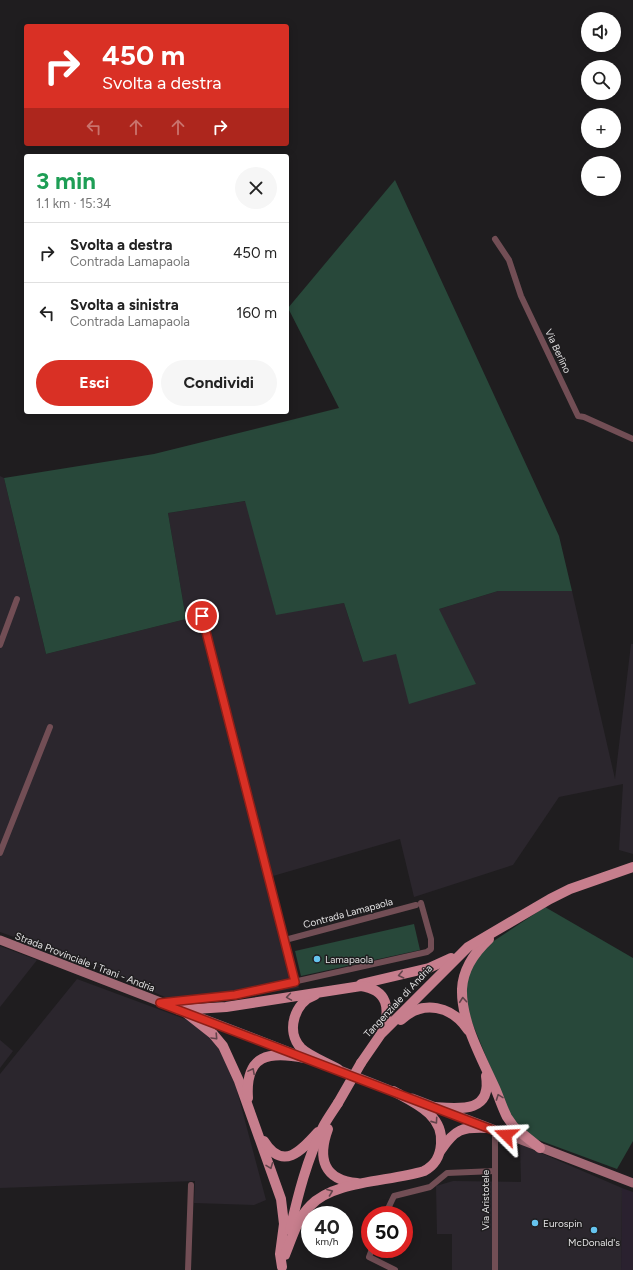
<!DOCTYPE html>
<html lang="it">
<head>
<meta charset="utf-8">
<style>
	:root { --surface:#fff; --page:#f6f6f6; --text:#222; --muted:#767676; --line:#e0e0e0; --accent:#d93025 }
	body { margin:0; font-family:Figtree,sans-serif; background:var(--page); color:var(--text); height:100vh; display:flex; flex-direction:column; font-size:15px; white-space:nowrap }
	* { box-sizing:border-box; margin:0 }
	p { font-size:13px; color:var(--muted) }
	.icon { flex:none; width:22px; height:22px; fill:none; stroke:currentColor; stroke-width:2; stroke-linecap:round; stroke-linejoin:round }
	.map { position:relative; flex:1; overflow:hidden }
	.sheet { position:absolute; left:24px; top:154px; width:265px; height:260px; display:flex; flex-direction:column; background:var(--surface); border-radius:4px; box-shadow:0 2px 10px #0003 }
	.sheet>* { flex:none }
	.banner { position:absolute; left:24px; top:24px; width:265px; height:122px; border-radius:4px; box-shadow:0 2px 10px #0003; background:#d93025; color:#fff; overflow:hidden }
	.controls { position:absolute; left:581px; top:12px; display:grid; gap:8px }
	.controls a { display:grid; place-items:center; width:40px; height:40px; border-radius:50%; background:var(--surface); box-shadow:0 2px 10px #0003; font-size:20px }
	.speed { position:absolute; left:301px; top:1206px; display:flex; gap:8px; font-size:20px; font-weight:700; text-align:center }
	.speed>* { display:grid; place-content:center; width:52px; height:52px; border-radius:50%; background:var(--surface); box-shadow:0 2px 10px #0003; line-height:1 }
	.speed small { font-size:10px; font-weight:400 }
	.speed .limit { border:6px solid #d22; background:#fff; color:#111 }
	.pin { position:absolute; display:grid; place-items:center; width:34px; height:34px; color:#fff; margin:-17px; border:2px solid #fff; border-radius:50%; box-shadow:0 1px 4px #0007 }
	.me { position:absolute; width:44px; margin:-22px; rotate:291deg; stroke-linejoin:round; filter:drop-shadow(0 0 3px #0008) }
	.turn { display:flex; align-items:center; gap:14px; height:84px; padding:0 12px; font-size:18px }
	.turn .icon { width:52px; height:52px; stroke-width:2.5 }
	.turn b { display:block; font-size:28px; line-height:34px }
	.lanes { display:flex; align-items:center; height:38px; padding:0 12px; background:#0003; justify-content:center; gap:20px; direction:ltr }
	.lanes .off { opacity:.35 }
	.round { display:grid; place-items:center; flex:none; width:42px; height:42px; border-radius:21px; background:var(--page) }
	.overview { display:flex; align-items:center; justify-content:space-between; height:68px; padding:0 12px }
	h1 { font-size:24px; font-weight:700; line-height:30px; color:#1e9e55 }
	.cta { display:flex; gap:8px; margin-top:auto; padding:8px 12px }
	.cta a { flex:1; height:46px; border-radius:24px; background:var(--accent); color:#fff; font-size:16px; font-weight:700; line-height:46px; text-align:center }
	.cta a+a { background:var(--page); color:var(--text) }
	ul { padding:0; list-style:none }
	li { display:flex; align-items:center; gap:12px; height:60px; padding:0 12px; border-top:1px solid var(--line) }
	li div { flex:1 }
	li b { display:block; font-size:15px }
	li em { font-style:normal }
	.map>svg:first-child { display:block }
	.commercial { fill:#2a212f }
	.built { fill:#2b262d }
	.green { fill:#28483a }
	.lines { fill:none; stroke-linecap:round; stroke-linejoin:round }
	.minor { stroke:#724e55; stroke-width:6 }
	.secondary { stroke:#a26975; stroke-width:9 }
	.primary { stroke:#c77e8d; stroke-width:10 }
	.primary-bridge { stroke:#c77e8d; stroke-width:10 }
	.oneway { stroke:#62444b }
	.route-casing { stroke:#8d1f18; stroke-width:10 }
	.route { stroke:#d93025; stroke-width:7 }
	.poi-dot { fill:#66c4ef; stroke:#1f1d1f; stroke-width:1.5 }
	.labels { text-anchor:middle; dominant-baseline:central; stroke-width:3; stroke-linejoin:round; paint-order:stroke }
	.street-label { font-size:10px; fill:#e2e1e2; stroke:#1f1d1f }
	.poi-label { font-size:10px; fill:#e2e1e2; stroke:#1f1d1f; text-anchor:start }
</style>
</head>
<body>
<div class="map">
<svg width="633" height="1270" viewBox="0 0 633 1270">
	<rect width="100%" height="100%" fill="#1f1d1f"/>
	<polygon class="commercial" points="622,1188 633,1192 633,1270 621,1270"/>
	<g class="built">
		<polygon points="0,476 4,478 46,654 186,619 168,513 246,501 276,614 344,603 363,662 439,609 498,591 572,591 615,779 631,644 633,644 633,854 619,850 623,784 559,797 513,865 414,897 400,839 273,876 299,988 185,1006 95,966 0,932"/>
		<polygon points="0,946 37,960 0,1007"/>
		<polygon points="77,979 193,1022 217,1043 236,1087 266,1200 254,1205 194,1203 195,1181 0,1188 0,1074"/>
		<polygon points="0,1040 13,1051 0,1068"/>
		<polygon points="520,1144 622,1188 621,1270 452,1270 452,1234 437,1234 436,1186 453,1181 521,1182"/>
	</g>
	<g class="green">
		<polygon points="395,180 559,536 572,591 498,591 439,609 476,684 409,704 396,654 363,662 344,603 276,615 245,501 168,513 186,619 46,654 4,478 154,454 339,408 288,308"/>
		<polygon points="545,907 633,958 633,1141 617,1169 533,1138 511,1118 467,1010 466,981 473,960 486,946"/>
		<polygon points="414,924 420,950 301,976 295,951"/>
	</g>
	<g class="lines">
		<g class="minor">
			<polyline points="495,239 509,260 521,296 578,416 584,417 633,439"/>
			<polyline points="202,616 295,982"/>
			<polyline points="0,645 17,599"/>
			<polyline points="0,853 50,727"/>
			<polyline points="285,940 416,905"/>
			<polyline points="164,1002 235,995 427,952 431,949 431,939 421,903"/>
			<polyline points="385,1215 394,1196 430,1187 447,1173 495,1171"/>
			<polyline points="372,1249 369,1257 395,1270"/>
			<polyline points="188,1270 191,1185"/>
			<polyline points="495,1270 495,1131"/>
		</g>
		<g class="secondary">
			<polyline points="0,940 295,1054"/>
			<polyline points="332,1067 400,1094"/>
			<polyline points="412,1098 633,1183"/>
		</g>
		<g class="primary">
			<path d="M489 939C475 952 463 969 462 989 461 1022 482 1059 495 1088 499 1097 502 1107 507 1117L514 1127 540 1148"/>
			<polyline points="361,984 429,968 451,958"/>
			<path d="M315 995C295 1002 285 1031 301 1048 309 1056 328 1063 338 1069"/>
			<path d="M179 1010 226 1007 361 986C388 990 391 1009 382 1032"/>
			<polyline points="185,1012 213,1034 223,1046 239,1081 281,1199 284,1224 280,1254 282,1267"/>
			<path d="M401 1020C423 999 452 1006 468 1030"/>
			<polyline points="361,1063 381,1034 468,947 550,899 570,889 633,867"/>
			<path d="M248 1098C245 1054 269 1051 305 1058"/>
			<path d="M434 1107C460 1109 492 1113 486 1076"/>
			<path d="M328 1129C317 1159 324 1180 357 1183"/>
			<path d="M264 1141C283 1172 302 1150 318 1132"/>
			<path d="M441 1150C455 1129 462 1127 487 1128"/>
			<path d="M290 1230C298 1195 307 1159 323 1127 327 1119 333 1111 338 1103"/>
			<path d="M285 1255C292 1238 297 1219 310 1206 334 1180 390 1182 424 1171 435 1165 440 1157 441 1144 444 1115 415 1103 393 1091"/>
		</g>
		<polyline class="primary-bridge" points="338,1103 361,1063"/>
	</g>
	<defs><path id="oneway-chevron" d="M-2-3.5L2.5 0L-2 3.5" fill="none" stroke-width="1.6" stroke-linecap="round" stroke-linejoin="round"/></defs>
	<g class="oneway">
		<use href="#oneway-chevron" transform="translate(401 975) rotate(167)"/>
		<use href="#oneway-chevron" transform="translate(289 997) rotate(171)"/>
		<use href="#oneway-chevron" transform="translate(463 1000) rotate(-95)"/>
		<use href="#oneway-chevron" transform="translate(215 1037) rotate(47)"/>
		<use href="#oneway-chevron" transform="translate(252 1071) rotate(-62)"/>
		<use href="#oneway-chevron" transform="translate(499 1097) rotate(-110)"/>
		<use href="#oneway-chevron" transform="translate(435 1121) rotate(55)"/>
		<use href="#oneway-chevron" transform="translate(270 1166) rotate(69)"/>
		<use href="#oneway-chevron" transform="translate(330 1192) rotate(-21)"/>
	</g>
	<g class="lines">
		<defs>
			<polyline id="route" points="202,616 295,982 235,995 160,1003 506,1135"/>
		</defs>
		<use href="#route" class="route-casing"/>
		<use href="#route" class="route"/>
	</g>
	<g class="poi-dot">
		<circle cx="317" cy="959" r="4"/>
		<circle cx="535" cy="1223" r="4"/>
		<circle cx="594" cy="1230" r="4"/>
	</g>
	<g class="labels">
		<g class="street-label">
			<text transform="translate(558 351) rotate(65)">Via Berlino</text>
			<text transform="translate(348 913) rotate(-15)">Contrada Lamapaola</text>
			<text transform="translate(85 962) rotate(21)">Strada Provinciale 1 Trani - Andria</text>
			<text transform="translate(398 1001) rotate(-47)">Tangenziale di Andria</text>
			<text transform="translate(485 1200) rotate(-90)">Via Aristotele</text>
		</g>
		<g class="poi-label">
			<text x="325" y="959">Lamapaola</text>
			<text x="543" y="1223">Eurospin</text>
			<text x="594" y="1242" text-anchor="middle">McDonald's</text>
		</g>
	</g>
</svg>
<div class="controls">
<a><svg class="icon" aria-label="sound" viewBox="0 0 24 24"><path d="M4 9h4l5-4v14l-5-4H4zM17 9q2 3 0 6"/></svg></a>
<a><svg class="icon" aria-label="search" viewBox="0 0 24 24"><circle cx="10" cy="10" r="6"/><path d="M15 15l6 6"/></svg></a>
<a>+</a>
<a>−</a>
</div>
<div class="speed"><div>40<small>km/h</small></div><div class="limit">50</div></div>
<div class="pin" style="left:202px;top:616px;background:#d93025"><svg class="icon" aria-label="arrive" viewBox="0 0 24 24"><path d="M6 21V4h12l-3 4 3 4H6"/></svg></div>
<svg class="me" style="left:506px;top:1135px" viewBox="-20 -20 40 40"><path d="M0-17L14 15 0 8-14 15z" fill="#d93025" stroke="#fff" stroke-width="4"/></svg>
<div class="banner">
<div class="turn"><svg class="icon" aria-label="right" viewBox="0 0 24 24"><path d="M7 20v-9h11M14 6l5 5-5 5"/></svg><div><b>450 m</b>Svolta a destra</div></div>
<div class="lanes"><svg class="icon off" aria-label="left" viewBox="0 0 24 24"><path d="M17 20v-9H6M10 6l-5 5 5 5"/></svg><svg class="icon off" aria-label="ahead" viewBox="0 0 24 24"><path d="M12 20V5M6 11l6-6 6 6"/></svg><svg class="icon off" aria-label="ahead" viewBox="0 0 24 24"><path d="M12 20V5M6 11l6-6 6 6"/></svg><svg class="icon" aria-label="right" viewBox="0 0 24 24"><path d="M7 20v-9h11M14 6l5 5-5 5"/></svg></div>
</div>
<section class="sheet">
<div class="overview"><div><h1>3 min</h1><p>1.1 km · 15:34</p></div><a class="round"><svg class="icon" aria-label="close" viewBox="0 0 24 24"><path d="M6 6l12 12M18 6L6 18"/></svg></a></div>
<ul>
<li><svg class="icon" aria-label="right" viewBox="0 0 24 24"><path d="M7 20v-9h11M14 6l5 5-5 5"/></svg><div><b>Svolta a destra</b><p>Contrada Lamapaola</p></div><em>450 m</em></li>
<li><svg class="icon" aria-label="left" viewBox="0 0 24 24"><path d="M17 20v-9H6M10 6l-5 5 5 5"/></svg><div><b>Svolta a sinistra</b><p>Contrada Lamapaola</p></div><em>160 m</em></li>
</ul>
<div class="cta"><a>Esci</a><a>Condividi</a></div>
</section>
</div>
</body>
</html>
